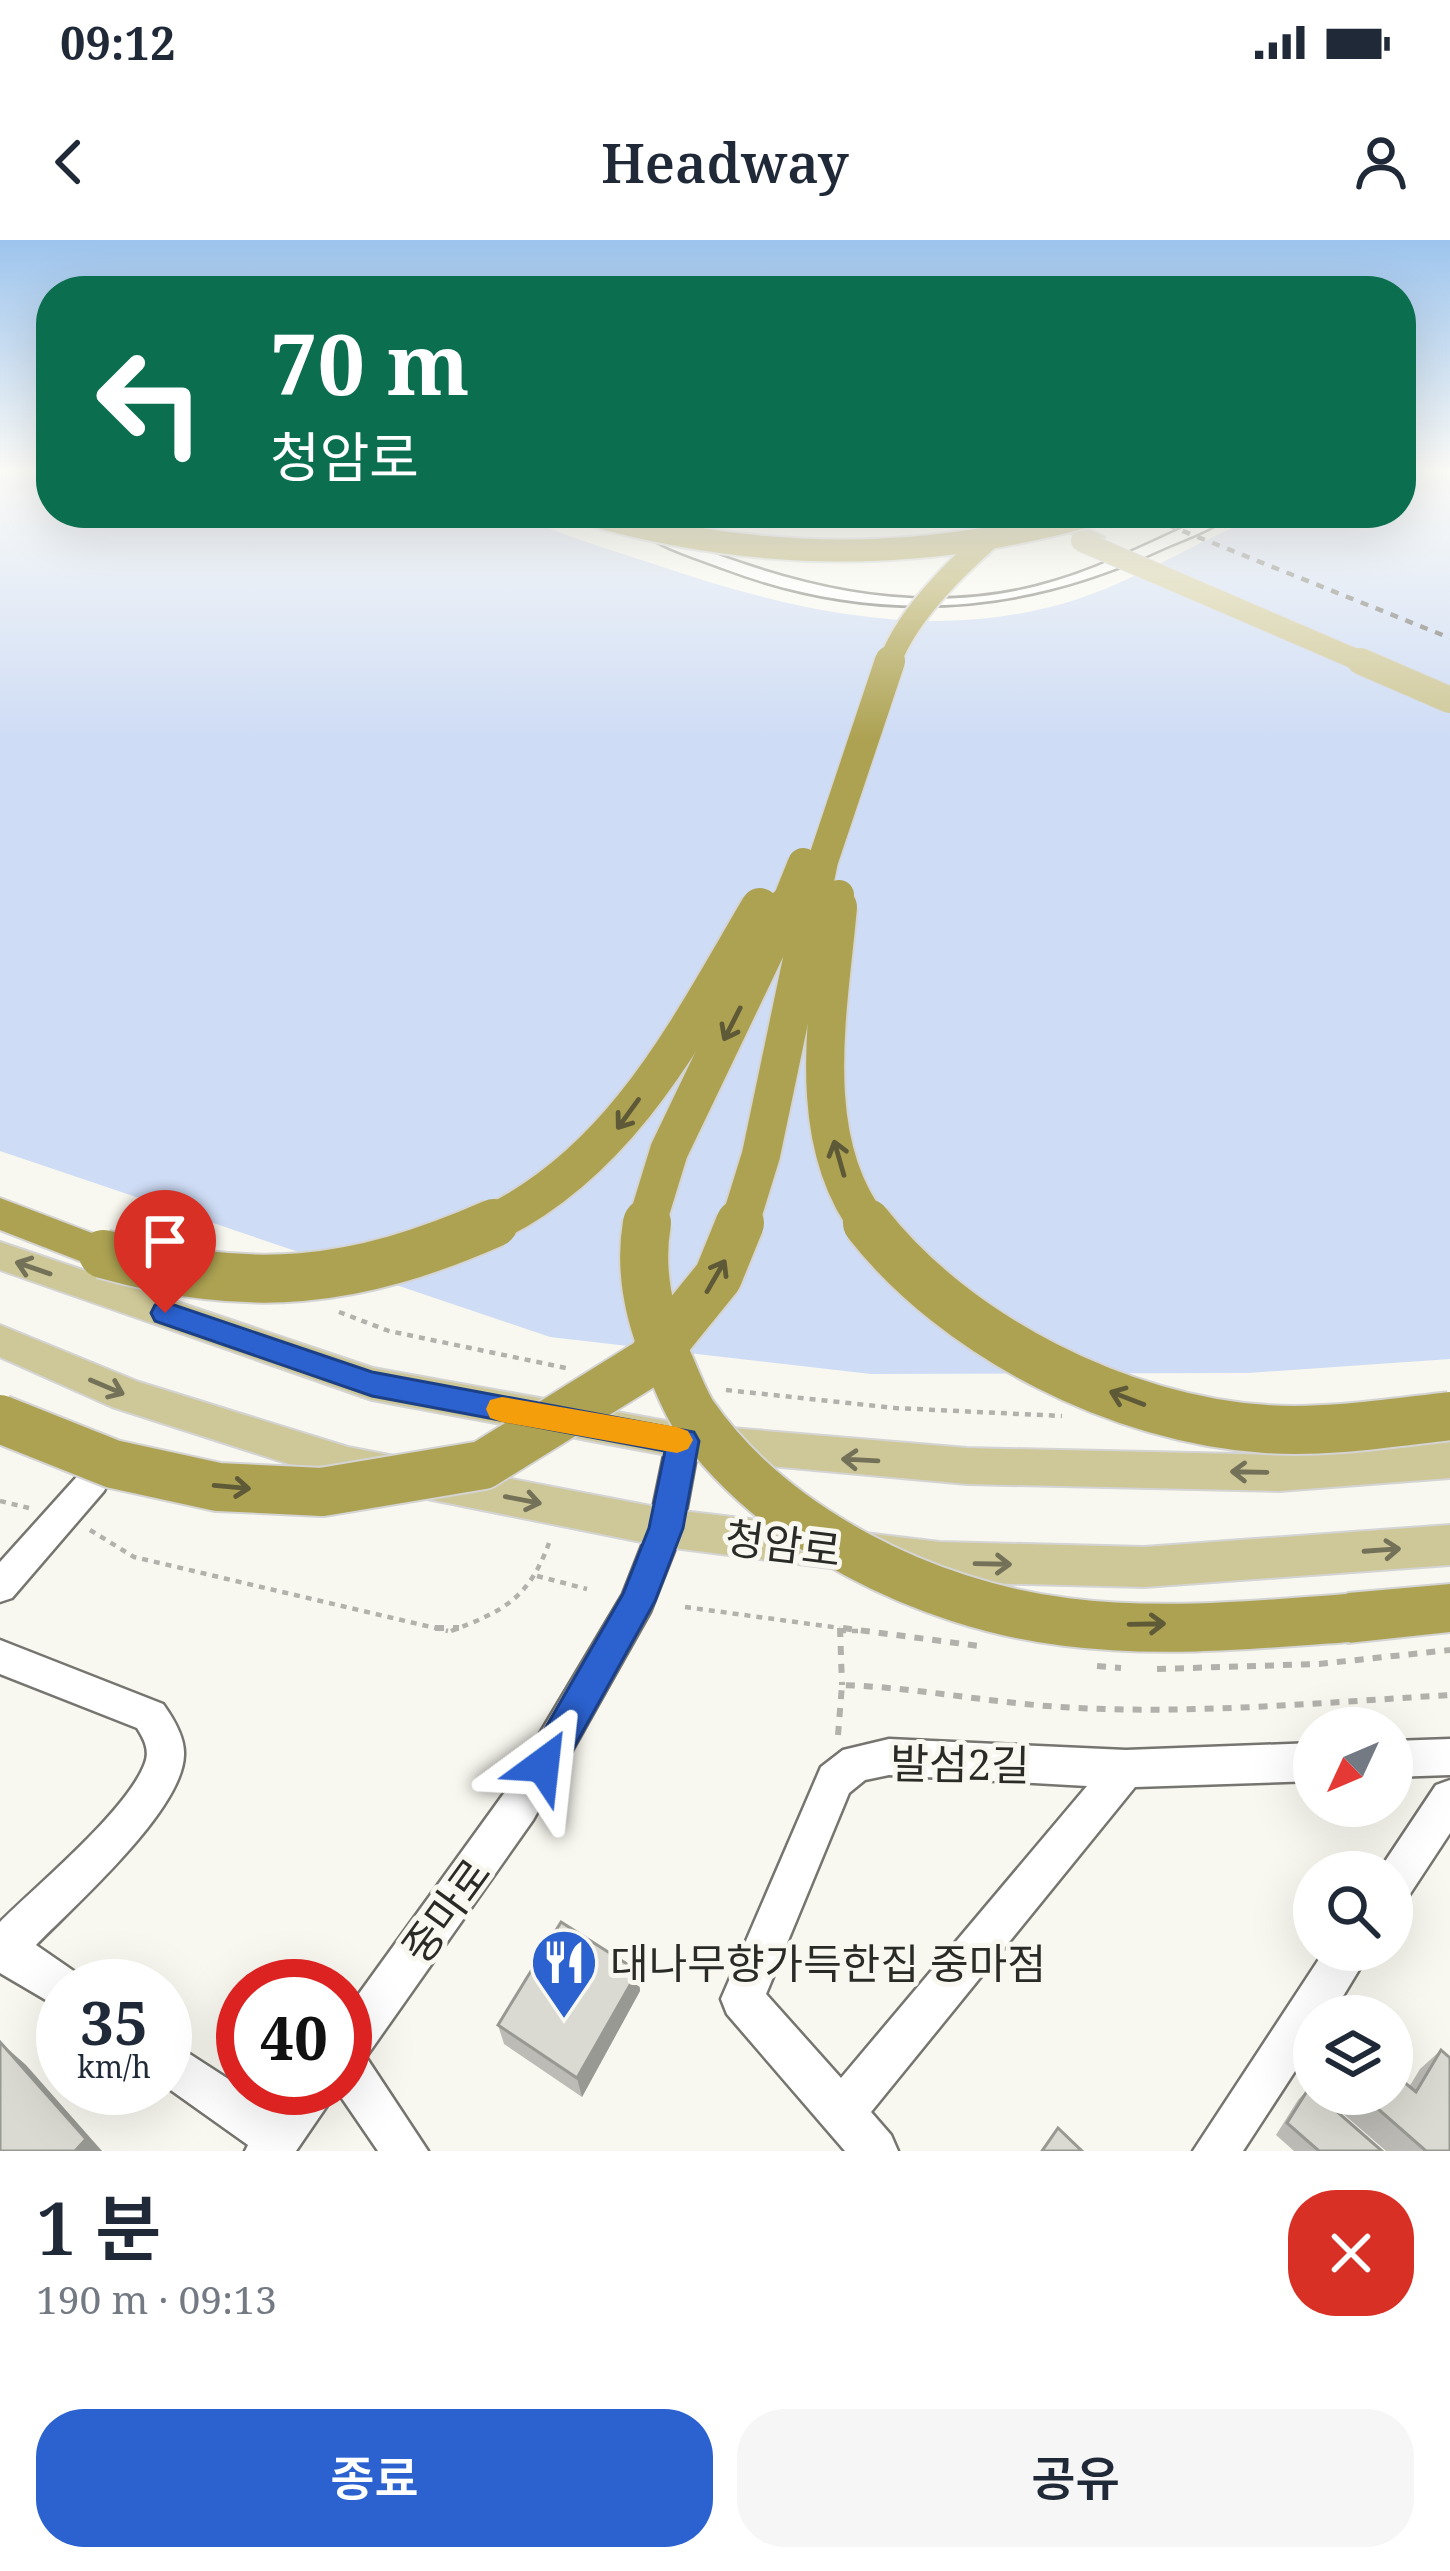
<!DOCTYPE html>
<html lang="ko">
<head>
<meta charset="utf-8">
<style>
	:root { --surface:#fff; --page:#f6f6f7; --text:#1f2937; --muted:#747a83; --accent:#2b62d0 }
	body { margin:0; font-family:"Noto Serif","Noto Sans KR",serif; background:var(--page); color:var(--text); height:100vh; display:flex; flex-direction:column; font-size:45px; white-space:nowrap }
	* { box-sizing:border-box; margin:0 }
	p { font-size:39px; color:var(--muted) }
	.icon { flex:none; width:66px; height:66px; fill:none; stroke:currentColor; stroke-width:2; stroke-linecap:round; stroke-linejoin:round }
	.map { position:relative; height:1911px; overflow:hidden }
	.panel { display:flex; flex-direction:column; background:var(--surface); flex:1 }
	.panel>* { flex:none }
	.guide { position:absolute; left:36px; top:36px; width:1380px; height:252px; border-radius:48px; box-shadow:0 12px 48px #0002; background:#0b6e4f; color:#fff; overflow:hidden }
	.needle { width:78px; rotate:226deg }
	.controls { position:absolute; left:1293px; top:1467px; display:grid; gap:24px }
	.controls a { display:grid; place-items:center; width:120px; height:120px; border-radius:50%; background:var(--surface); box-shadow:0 12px 48px #0002; font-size:60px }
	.speed { position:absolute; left:36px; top:1719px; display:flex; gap:24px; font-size:60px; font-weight:700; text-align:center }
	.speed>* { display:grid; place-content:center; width:156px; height:156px; border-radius:50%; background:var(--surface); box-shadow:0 12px 48px #0002; line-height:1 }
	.speed small { font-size:30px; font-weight:400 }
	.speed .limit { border:18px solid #d22; background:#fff; color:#111 }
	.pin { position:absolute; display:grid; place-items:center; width:102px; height:102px; color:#fff; margin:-123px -51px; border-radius:50% 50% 50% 0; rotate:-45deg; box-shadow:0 0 12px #0007 }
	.pin .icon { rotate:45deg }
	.me { position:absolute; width:132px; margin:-66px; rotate:30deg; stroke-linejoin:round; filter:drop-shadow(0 0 9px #0008) }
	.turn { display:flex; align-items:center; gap:42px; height:252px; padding:0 36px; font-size:54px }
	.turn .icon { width:156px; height:156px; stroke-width:2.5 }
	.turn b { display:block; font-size:84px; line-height:102px }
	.round { display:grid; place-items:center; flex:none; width:126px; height:126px; border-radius:48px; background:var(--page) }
	.summary { display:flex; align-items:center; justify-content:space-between; height:204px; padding:0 36px }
	h1 { font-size:72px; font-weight:600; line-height:90px }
	.primary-button { display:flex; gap:24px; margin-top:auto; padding:24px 36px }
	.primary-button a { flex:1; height:138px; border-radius:48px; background:var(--accent); color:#fff; font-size:48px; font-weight:600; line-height:138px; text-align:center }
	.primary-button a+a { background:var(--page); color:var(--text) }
	.status { display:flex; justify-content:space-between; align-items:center; height:84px; padding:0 60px; background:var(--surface); direction:ltr }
	.status svg { height:33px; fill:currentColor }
	header { display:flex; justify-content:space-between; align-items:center; height:156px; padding:0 36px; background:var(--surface); font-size:54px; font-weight:600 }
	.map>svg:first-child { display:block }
	.water { fill:#cedcf5 }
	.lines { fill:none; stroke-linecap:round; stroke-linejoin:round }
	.minor-casing { stroke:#76756f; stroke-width:5 }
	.major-casing { stroke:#d4d4d4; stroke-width:4 }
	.highway-casing { stroke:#d4d4d4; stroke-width:4 }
	.path-far1 { stroke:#b2b1ab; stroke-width:4.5; stroke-dasharray:6 6; stroke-linecap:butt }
	.path { stroke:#b2b1ab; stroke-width:6; stroke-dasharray:9 9; stroke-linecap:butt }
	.minor { fill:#fff; fill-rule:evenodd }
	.major { fill:#cec797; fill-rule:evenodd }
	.highway { fill:#ada252; fill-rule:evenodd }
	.rail { stroke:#787772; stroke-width:4.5; stroke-dasharray:8 8; stroke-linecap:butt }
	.major-bridge-far1-casing { stroke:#d4d4d4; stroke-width:22; stroke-linecap:butt }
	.major-bridge-casing { stroke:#d4d4d4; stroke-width:28; stroke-linecap:butt }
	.highway-bridge-far3-casing { stroke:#d4d4d4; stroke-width:26; stroke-linecap:butt }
	.highway-bridge-far2-casing { stroke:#d4d4d4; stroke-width:33; stroke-linecap:butt }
	.highway-bridge-far1-casing { stroke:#d4d4d4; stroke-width:42; stroke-linecap:butt }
	.highway-bridge-casing { stroke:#d4d4d4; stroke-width:52; stroke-linecap:butt }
	.major-bridge-far1 { stroke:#cec797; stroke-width:20 }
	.major-bridge { stroke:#cec797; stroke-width:26 }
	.highway-bridge-far3 { stroke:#ada252; stroke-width:22 }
	.highway-bridge-far2 { stroke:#ada252; stroke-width:30 }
	.highway-bridge-far1 { stroke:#ada252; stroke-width:38 }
	.highway-bridge { stroke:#ada252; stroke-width:48 }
	.wall { fill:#bcbbb5 }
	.shaded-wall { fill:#999993 }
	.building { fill:#dbdad2; stroke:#999993; stroke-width:3 }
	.oneway { stroke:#5e5a38 }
	.oneway2 { stroke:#747159 }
	.route { fill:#2b62d0; stroke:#1c4087; stroke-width:3 }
	.slow { fill:#f59e0b }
	.labels { text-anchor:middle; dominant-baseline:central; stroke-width:10; stroke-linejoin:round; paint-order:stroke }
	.near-street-label { font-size:42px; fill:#2a2a27; stroke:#f9f8f0 }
	.near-poi-label { font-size:42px; fill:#2a2a27; stroke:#f9f8f0; text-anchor:start }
</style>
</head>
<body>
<div class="status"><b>09:12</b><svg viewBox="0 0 49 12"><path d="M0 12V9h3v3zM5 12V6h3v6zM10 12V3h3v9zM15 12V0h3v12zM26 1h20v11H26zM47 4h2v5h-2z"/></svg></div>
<header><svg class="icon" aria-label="back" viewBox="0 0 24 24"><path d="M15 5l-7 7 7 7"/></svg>Headway<svg class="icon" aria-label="person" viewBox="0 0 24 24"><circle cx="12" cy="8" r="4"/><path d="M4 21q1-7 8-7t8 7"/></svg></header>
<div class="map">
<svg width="1450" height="1911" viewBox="0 0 1450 1911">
	<rect width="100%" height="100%" fill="#f9f8f0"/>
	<path class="water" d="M0 231H51V273H514C561 295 610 310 660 326 787 369 920 401 1054 366 1129 347 1193 301 1264 275 1291 266 1369 273 1401 273V231H1450V1119L1248 1133 871 1134 550 1097 0 911Z"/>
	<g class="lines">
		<defs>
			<g id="minor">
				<path d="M1216 273H1235C1212 290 1179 301 1153 313 1013 377 869 383 725 329 697 318 664 309 641 292L653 289C781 344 917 383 1055 341 1111 324 1163 296 1216 273Z"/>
				<polygon points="683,1188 694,1192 699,1201 683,1288 650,1372 533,1580 366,1817 428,1911 378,1911 337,1851 296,1911 245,1911 248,1905 165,1846 165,1798 273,1868 288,1848 345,1848 345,1773 505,1552 623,1354 649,1288 667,1201 672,1192"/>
				<polygon points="93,1227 104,1231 109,1241 104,1251 12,1358 0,1362 0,1322 82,1231"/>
				<path d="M0 1400 163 1464C173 1478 185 1497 184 1515 183 1570 74 1666 36 1705L78 1734 83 1746H63V1770L0 1733V1682C37 1645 128 1570 145 1523 150 1510 144 1499 137 1488L0 1434Z"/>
				<path d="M889 1499 1126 1510 1314 1503V1541L1135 1547 871 1872 891 1895 898 1911H845L727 1774 721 1759 821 1527 843 1510ZM889 1535 1087 1546 841 1838 766 1754 849 1553 865 1540Z"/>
				<polygon points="1450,1499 1450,1535 1392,1537 1392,1501"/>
				<polygon points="1450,1540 1450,1593 1406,1660 1392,1666 1392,1632 1378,1632 1436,1545"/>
				<polygon points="1325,1710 1371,1710 1331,1776 1314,1776 1314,1802 1243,1911 1193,1911"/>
			</g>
			<g id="major">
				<polygon points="1029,273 1054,273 1104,297 1087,301"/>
				<polygon points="0,1002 373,1128 683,1184 967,1208 1279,1215 1450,1202 1450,1238 1279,1251 967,1244 683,1218 372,1160 0,1030"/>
				<polygon points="0,1085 139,1142 348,1207 666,1269 940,1302 1144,1307 1450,1285 1450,1325 1144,1347 940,1342 666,1307 348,1243 112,1167 0,1117"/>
			</g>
			<g id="highway">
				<polygon points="0,958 118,1003 125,1014 118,1025 103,1030 0,990"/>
				<polygon points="1450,1344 1450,1392 1348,1403 1329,1395 1321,1378 1329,1361 1348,1353"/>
			</g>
		</defs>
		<use href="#minor" class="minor-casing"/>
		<use href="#major" class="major-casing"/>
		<use href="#highway" class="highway-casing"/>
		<g class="path-far1">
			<polyline points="339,1072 389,1091 566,1128"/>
			<polyline points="726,1150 895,1168 1062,1176"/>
			<polyline points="0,1261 29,1268"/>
			<polyline points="90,1290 134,1317 448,1391"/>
			<polyline points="537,1336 587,1349"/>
			<polyline points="685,1367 840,1388"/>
			<path d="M451 1391C504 1371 529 1358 549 1303"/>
			<polyline points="840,1391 866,1391"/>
		</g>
		<g class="path">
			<polyline points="435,1388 459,1388"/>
			<polyline points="840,1388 842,1445"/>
			<polyline points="843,1388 979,1406"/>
			<polyline points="1097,1426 1121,1428"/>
			<polyline points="1157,1429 1319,1424 1450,1410"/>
			<path d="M838 1495 842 1445C907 1447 970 1459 1035 1465 1170 1477 1314 1463 1450 1455"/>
		</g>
		<use href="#minor" class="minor"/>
		<use href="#major" class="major"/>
		<use href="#highway" class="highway"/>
		<polyline class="rail" points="1138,273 1450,398"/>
		<defs>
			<polyline id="major-bridge-far1" points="1081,301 1367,424"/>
			<polyline id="major-bridge" points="1360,421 1450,460"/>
			<g id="highway-bridge-far3">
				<path d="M584 273C758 323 925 323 1099 273"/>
				<path d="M889 424C909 367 973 312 1018 273"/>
			</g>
			<g id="highway-bridge-far2">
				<polyline points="758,670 762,664"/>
				<polyline points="784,670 803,623"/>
				<polyline points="813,670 823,621 890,421"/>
				<polyline points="838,670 839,655"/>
			</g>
			<g id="highway-bridge-far1">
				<path d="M838 667C829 768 802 899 870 986"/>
				<path d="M487 986C622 923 688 789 760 667"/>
				<polyline points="646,986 669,911 786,667"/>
				<polyline points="739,986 761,915 813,667"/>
			</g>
			<g id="highway-bridge">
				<path d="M647 983C639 1029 648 1073 666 1116 675 1135 682 1156 693 1174 774 1290 927 1365 1066 1382 1159 1394 1255 1385 1348 1378"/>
				<path d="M867 983C956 1097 1121 1180 1266 1189 1328 1193 1389 1183 1450 1176"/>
				<path d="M103 1014C251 1055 353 1045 494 983"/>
				<polyline points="0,1179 113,1224 218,1247 322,1252 483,1225 649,1122 718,1037 740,983"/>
			</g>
		</defs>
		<use href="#major-bridge-far1" class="major-bridge-far1-casing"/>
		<use href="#major-bridge" class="major-bridge-casing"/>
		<use href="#highway-bridge-far3" class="highway-bridge-far3-casing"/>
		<use href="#highway-bridge-far2" class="highway-bridge-far2-casing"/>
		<use href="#highway-bridge-far1" class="highway-bridge-far1-casing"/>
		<use href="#highway-bridge" class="highway-bridge-casing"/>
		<use href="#major-bridge-far1" class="major-bridge-far1"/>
		<use href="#major-bridge" class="major-bridge"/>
		<use href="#highway-bridge-far3" class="highway-bridge-far3"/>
		<use href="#highway-bridge-far2" class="highway-bridge-far2"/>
		<use href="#highway-bridge-far1" class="highway-bridge-far1"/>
		<use href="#highway-bridge" class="highway-bridge"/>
	</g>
	<g class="wall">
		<polygon points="638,1731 640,1751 582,1857 504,1804 498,1785"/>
		<polygon points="1441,1810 1450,1911 1386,1911 1340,1871 1350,1854 1392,1854 1409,1847 1420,1829"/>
		<polygon points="1309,1848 1382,1911 1294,1911 1276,1895 1298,1860"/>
	</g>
	<g class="shaded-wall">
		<polygon points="638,1731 640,1751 582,1857 577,1838"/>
		<polygon points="0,1802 26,1825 102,1911 75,1911"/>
	</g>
	<g class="building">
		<polygon points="561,1682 638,1731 577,1838 498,1785"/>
		<polygon points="0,1802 86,1899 75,1911 0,1911"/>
		<polygon points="1441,1810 1450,1818 1450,1911 1426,1911 1361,1854 1392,1854 1392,1832 1416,1852"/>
		<polygon points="1309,1848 1314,1854 1317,1854 1382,1911 1319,1911 1287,1883"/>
		<polygon points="1058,1888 1082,1911 1042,1911"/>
	</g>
	<defs><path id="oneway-shaft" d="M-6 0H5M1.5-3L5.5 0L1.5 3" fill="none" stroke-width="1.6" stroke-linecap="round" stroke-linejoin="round" transform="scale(3)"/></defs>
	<g class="oneway">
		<use href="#oneway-shaft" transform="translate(732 784) rotate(117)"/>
		<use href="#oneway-shaft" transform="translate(628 874) rotate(126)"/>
		<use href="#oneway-shaft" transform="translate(839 918) rotate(-106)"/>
		<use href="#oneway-shaft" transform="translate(716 1036) rotate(-60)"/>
		<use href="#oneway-shaft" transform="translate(1127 1158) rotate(-159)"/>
		<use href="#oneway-shaft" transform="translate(232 1247) rotate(5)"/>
		<use href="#oneway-shaft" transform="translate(1147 1384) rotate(-1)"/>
	</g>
	<g class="oneway2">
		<use href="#oneway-shaft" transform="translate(33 1028) rotate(-161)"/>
		<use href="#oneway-shaft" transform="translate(107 1147) rotate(23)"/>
		<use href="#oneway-shaft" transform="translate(860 1220) rotate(-177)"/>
		<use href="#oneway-shaft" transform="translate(1249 1232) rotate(-179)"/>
		<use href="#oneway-shaft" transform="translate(523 1260) rotate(11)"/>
		<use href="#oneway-shaft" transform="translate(1382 1310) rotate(-4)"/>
		<use href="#oneway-shaft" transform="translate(993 1324) rotate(1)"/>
	</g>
	<linearGradient id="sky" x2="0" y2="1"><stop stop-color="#9dc4ed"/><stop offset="0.46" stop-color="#fcfcf8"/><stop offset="1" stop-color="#fcfcf8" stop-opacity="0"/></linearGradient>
	<rect width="1450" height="499" fill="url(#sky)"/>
	<polygon class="route" points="165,1062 372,1132 694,1192 699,1201 683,1288 655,1361 557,1538 543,1544 529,1538 524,1525 623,1354 649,1288 665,1211 372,1156 155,1081 151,1073 155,1065"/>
	<polygon class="slow" points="502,1157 677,1187 688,1191 693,1200 688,1209 677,1213 502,1182 490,1178 486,1169 490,1160"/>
	<defs>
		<symbol id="restaurant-pin" viewBox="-11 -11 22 30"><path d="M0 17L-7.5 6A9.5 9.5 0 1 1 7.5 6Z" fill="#2b62d0" stroke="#f9f8f0"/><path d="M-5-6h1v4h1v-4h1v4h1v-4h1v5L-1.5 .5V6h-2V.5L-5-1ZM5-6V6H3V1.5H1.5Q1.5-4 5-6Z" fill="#fff"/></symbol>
	</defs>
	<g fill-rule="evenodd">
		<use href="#restaurant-pin" x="526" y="1684" width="76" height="104"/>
	</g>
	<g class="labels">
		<g class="near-street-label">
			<text transform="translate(783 1303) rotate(7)">청암로</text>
			<text transform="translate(960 1523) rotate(1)">발섬2길</text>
			<text transform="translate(445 1670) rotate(-54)">중마로</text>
		</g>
		<g class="near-poi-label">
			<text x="610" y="1722">대나무향가득한집 중마점</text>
		</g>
	</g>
</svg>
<div class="controls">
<a><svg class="needle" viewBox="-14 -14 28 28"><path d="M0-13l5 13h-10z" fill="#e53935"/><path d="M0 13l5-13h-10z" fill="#747a83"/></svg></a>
<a><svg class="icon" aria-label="search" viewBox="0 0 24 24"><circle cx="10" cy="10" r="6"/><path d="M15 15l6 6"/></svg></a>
<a><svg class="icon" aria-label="layers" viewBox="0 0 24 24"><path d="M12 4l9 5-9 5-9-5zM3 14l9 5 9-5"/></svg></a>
</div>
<div class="speed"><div>35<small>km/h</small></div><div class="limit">40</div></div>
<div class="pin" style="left:165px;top:1073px;background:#d93025"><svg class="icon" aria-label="arrive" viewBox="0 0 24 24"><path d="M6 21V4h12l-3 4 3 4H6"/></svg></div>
<svg class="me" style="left:543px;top:1525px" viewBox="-20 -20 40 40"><path d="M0-17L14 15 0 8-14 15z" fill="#2b62d0" stroke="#fff" stroke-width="4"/></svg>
<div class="guide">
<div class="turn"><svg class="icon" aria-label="left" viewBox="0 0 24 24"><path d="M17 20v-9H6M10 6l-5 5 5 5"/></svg><div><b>70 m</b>청암로</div></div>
</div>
</div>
<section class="panel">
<div class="summary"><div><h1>1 분</h1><p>190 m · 09:13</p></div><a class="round" style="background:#d93025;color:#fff"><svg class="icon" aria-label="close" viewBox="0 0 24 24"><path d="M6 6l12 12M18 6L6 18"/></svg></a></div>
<div class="primary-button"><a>종료</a><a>공유</a></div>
</section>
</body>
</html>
